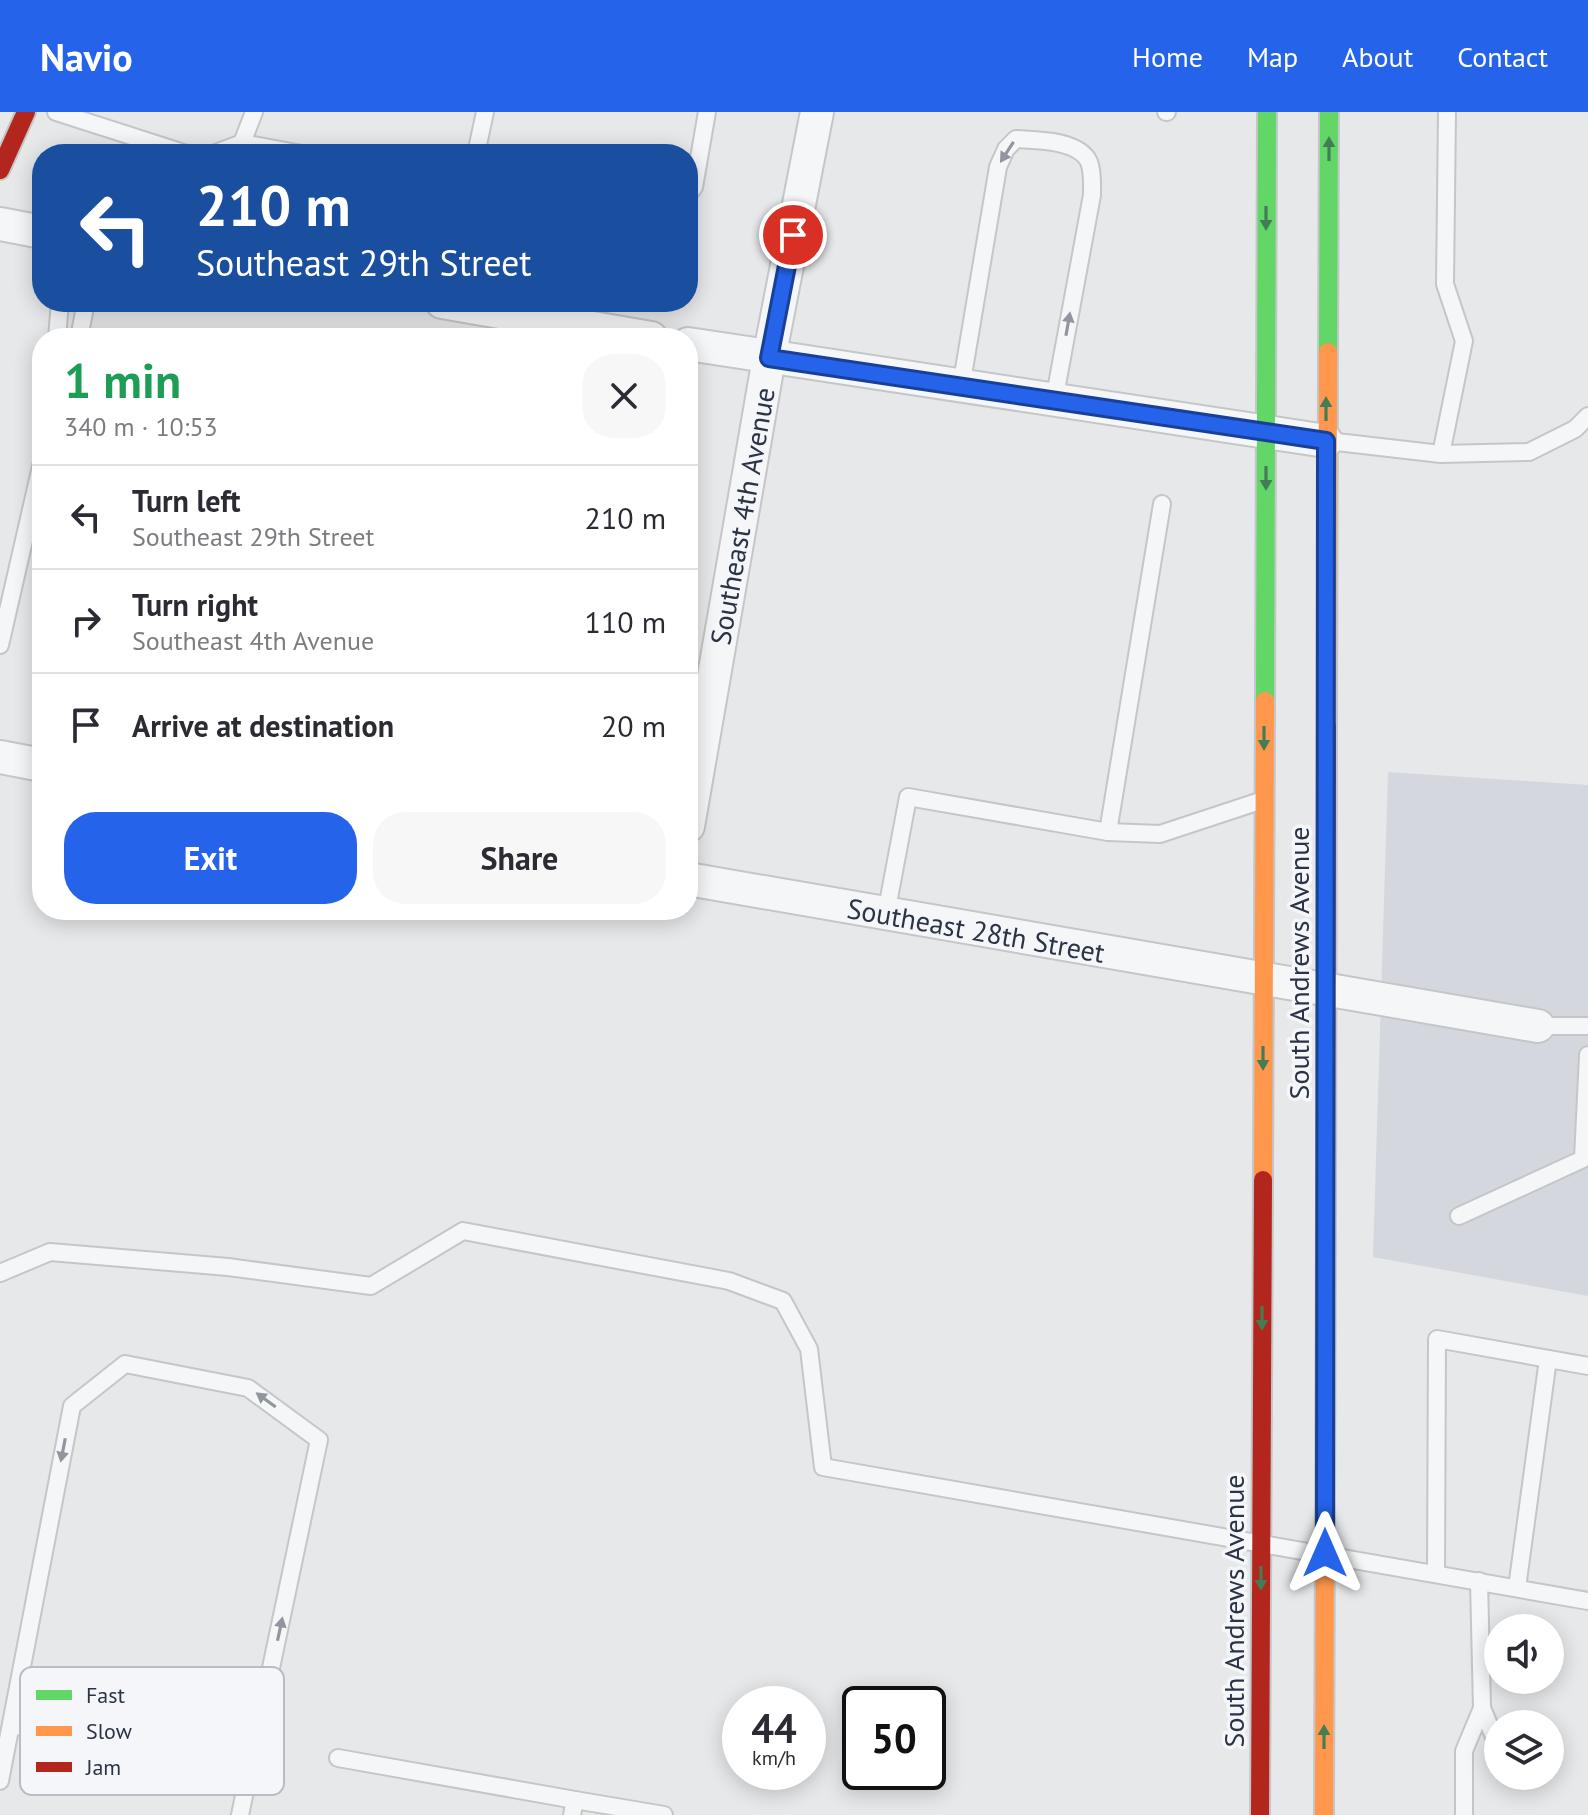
<!DOCTYPE html>
<html lang="en">
<head>
<meta charset="utf-8">
<style>
	:root { --surface:#fff; --page:#f7f7f7; --text:#2b2b33; --muted:#7c7c81; --line:#e1e1e2; --accent:#2563eb }
	body { margin:0; font-family:"PT Sans",sans-serif; background:var(--page); color:var(--text); height:100vh; display:flex; flex-direction:column; font-size:30px; white-space:nowrap }
	* { box-sizing:border-box; margin:0 }
	p { font-size:26px; color:var(--muted) }
	.icon { flex:none; width:44px; height:44px; fill:none; stroke:currentColor; stroke-width:2; stroke-linecap:round; stroke-linejoin:round }
	.map { position:relative; flex:1; overflow:hidden }
	.side { position:absolute; left:32px; top:216px; width:666px; height:592px; display:flex; flex-direction:column; background:var(--surface); border-radius:32px; box-shadow:0 4px 20px #0003 }
	.side>* { flex:none }
	.top-card { position:absolute; left:32px; top:32px; width:666px; height:168px; border-radius:32px; box-shadow:0 4px 20px #0003; background:#1a4fa0; color:#fff; overflow:hidden }
	.controls { position:absolute; left:1484px; top:1502px; display:grid; gap:16px }
	.controls a { display:grid; place-items:center; width:80px; height:80px; border-radius:50%; background:var(--surface); box-shadow:0 4px 20px #0003; font-size:40px }
	.speed { position:absolute; left:722px; top:1574px; display:flex; gap:16px; font-size:40px; font-weight:700; text-align:center }
	.speed>* { display:grid; place-content:center; width:104px; height:104px; border-radius:50%; background:var(--surface); box-shadow:0 4px 20px #0003; line-height:1 }
	.speed small { font-size:20px; font-weight:400 }
	.speed .limit { border:4px solid #111; border-radius:12px; background:#fff; color:#111 }
	.pin { position:absolute; display:grid; place-items:center; width:68px; height:68px; color:#fff; margin:-34px; border:4px solid #fff; border-radius:50%; box-shadow:0 2px 8px #0007 }
	.me { position:absolute; width:88px; margin:-44px; rotate:0deg; stroke-linejoin:round; filter:drop-shadow(0 0 6px #0008) }
	.turn { display:flex; align-items:center; gap:28px; height:168px; padding:0 32px; font-size:36px }
	.turn .icon { width:104px; height:104px; stroke-width:2.5 }
	.turn b { display:block; font-size:56px; line-height:68px }
	.round { display:grid; place-items:center; flex:none; width:84px; height:84px; border-radius:32px; background:var(--page) }
	.head { display:flex; align-items:center; justify-content:space-between; height:136px; padding:0 32px }
	h1 { font-size:48px; font-weight:600; line-height:60px; color:#1e9e55 }
	.cta { display:flex; gap:16px; margin-top:auto; padding:16px 32px }
	.cta a { flex:1; height:92px; border-radius:32px; background:var(--accent); color:#fff; font-size:32px; font-weight:600; line-height:92px; text-align:center }
	.cta a+a { background:var(--page); color:var(--text) }
	ul { padding:0; list-style:none }
	li { display:flex; align-items:center; gap:24px; height:104px; padding:0 32px; border-top:2px solid var(--line) }
	li div { flex:1 }
	li b { display:block; font-size:30px }
	li em { font-style:normal }
	header { display:flex; align-items:center; gap:48px; box-sizing:border-box; height:112px; padding:0 40px; background:var(--accent); color:#fff }
	header strong { font-size:38px }
	nav { display:flex; gap:44px; margin-inline-start:auto; font-size:28px }
	.map>svg:first-child { display:block }
	.built { fill:#d4d7dd }
	.lines { fill:none; stroke-linecap:round; stroke-linejoin:round }
	.lane-casing { stroke:#c4c6c8; stroke-width:20 }
	.street-casing { stroke:#c4c6c8; stroke-width:36 }
	.fast-casing { stroke:#c4c6c8; stroke-width:22 }
	.slow-casing { stroke:#c4c6c8; stroke-width:22 }
	.jam-casing { stroke:#c4c6c8; stroke-width:22 }
	.lane { stroke:#f5f6f7; stroke-width:16 }
	.street { stroke:#f5f6f7; stroke-width:32 }
	.fast { stroke:#63d668; stroke-width:18 }
	.slow { stroke:#ff974d; stroke-width:18 }
	.jam { stroke:#b3261e; stroke-width:18 }
	.oneway { fill:#447d55 }
	.oneway2 { fill:#90959e }
	.route-casing { stroke:#184099; stroke-width:20 }
	.route { stroke:#2563eb; stroke-width:14 }
	.labels { text-anchor:middle; dominant-baseline:central; stroke-width:7; stroke-linejoin:round; paint-order:stroke }
	.street-label { font-size:28px; fill:#2b3445; stroke:#f4f6f9 }
	.key { fill:#f4f6f9; stroke:#b8bcc3; stroke-width:2 }
	.key-label { font-size:22px; fill:#2b3445 }
</style>
</head>
<body>
<header>
<strong>Navio</strong>
<nav><a>Home</a><a>Map</a><a>About</a><a>Contact</a></nav>
</header>
<div class="map">
<svg width="1588" height="1703" viewBox="0 0 1588 1703">
	<rect width="100%" height="100%" fill="#e6e8ea"/>
	<polygon class="built" points="1388,660 1588,673 1588,1184 1373,1145"/>
	<g class="lines">
		<defs>
			<g id="lane">
				<polyline points="56,0 187,42"/>
				<polyline points="1166,0 1167,0"/>
				<polyline points="242,31 302,42"/>
				<polyline points="213,42 242,31 254,0"/>
				<polyline points="476,42 485,0"/>
				<polyline points="688,83 694,75 707,0"/>
				<polyline points="57,226 60,190"/>
				<polyline points="79,226 86,190"/>
				<path d="M961 275 998 55 1006 37 1016 27C1036 28 1079 28 1089 50 1093 60 1092 72 1092 83L1054 289"/>
				<polyline points="1328,329 1441,342 1529,340 1575,317 1588,304"/>
				<polyline points="1441,342 1464,229 1445,172 1447,0"/>
				<polyline points="0,533 42,350"/>
				<polyline points="1108,720 1162,392"/>
				<polyline points="886,802 908,685 1108,720 1160,722 1263,688"/>
				<polyline points="1538,914 1588,914"/>
				<polyline points="1459,1104 1583,1047 1588,943"/>
				<polyline points="0,1161 50,1140 228,1155 371,1174 463,1119 729,1169 783,1189 809,1237 823,1355 1588,1489"/>
				<polyline points="1436,1461 1437,1227 1588,1254"/>
				<polyline points="1479,1469 1482,1596 1498,1634"/>
				<polyline points="1517,1476 1548,1247"/>
				<polyline points="11,1613 250,1658"/>
				<polyline points="338,1646 575,1688"/>
				<polyline points="0,1669 72,1294 125,1252 248,1276 319,1328 240,1703"/>
				<polyline points="572,1703 575,1688 664,1703"/>
				<polyline points="1464,1703 1464,1639 1482,1596"/>
			</g>
			<g id="street">
				<polyline points="0,112 42,120"/>
				<polyline points="442,190 651,226"/>
				<polyline points="688,232 1326,329"/>
				<polyline points="0,645 42,653"/>
				<polyline points="688,714 769,246 817,0"/>
				<polyline points="688,767 1538,914"/>
			</g>
			<g id="fast">
				<polyline points="1328,240 1329,0"/>
				<polyline points="1265,589 1267,0"/>
			</g>
			<g id="slow">
				<polyline points="1327,615 1328,240"/>
				<polyline points="1263,1068 1265,589"/>
				<polyline points="1324,1703 1326,1089"/>
			</g>
			<g id="jam">
				<polyline points="0,58 26,0"/>
				<polyline points="1326,1089 1327,615"/>
				<polyline points="1260,1703 1263,1068"/>
			</g>
		</defs>
		<use href="#lane" class="lane-casing"/>
		<use href="#street" class="street-casing"/>
		<use href="#fast" class="fast-casing"/>
		<use href="#slow" class="slow-casing"/>
		<use href="#jam" class="jam-casing"/>
		<use href="#lane" class="lane"/>
		<use href="#street" class="street"/>
		<use href="#fast" class="fast"/>
		<use href="#slow" class="slow"/>
		<use href="#jam" class="jam"/>
	</g>
	<defs><path id="oneway-solid" d="M-6-.8H1V-3.2L6.5 0L1 3.2V.8H-6Z" transform="scale(2)"/></defs>
	<g class="oneway">
		<use href="#oneway-solid" transform="translate(1329 37) rotate(-90)"/>
		<use href="#oneway-solid" transform="translate(1266 106) rotate(90)"/>
		<use href="#oneway-solid" transform="translate(1326 297) rotate(-90)"/>
		<use href="#oneway-solid" transform="translate(1266 366) rotate(90)"/>
		<use href="#oneway-solid" transform="translate(1264 626) rotate(90)"/>
		<use href="#oneway-solid" transform="translate(1263 946) rotate(90)"/>
		<use href="#oneway-solid" transform="translate(1262 1206) rotate(90)"/>
		<use href="#oneway-solid" transform="translate(1261 1466) rotate(90)"/>
		<use href="#oneway-solid" transform="translate(1324 1625) rotate(-90)"/>
	</g>
	<g class="oneway2">
		<use href="#oneway-solid" transform="translate(1007 40) rotate(123)"/>
		<use href="#oneway-solid" transform="translate(1068 212) rotate(-80)"/>
		<use href="#oneway-solid" transform="translate(266 1288) rotate(-144)"/>
		<use href="#oneway-solid" transform="translate(63 1338) rotate(101)"/>
		<use href="#oneway-solid" transform="translate(280 1517) rotate(-78)"/>
	</g>
	<g class="lines">
		<defs>
			<polyline id="route" points="793,123 769,246 1326,329 1325,1441"/>
		</defs>
		<use href="#route" class="route-casing"/>
		<use href="#route" class="route"/>
	</g>
	<g class="labels">
		<g class="street-label">
			<text transform="translate(742 404) rotate(-80)">Southeast 4th Avenue</text>
			<text transform="translate(976 818) rotate(10)">Southeast 28th Street</text>
			<text transform="translate(1298 851) rotate(-90)">South Andrews Avenue</text>
			<text transform="translate(1233 1499) rotate(-90)">South Andrews Avenue</text>
		</g>
	</g>
	<rect x="20" y="1555" width="264" height="128" rx="12" class="key"/>
	<rect x="36" y="1578" width="36" height="10" fill="#63d668"/>
	<rect x="36" y="1614" width="36" height="10" fill="#ff974d"/>
	<rect x="36" y="1650" width="36" height="10" fill="#b3261e"/>
	<g class="key-label">
		<text x="86" y="1591">Fast</text>
		<text x="86" y="1627">Slow</text>
		<text x="86" y="1663">Jam</text>
	</g>
</svg>
<div class="controls">
<a><svg class="icon" aria-label="sound" viewBox="0 0 24 24"><path d="M4 9h4l5-4v14l-5-4H4zM17 9q2 3 0 6"/></svg></a>
<a><svg class="icon" aria-label="layers" viewBox="0 0 24 24"><path d="M12 4l9 5-9 5-9-5zM3 14l9 5 9-5"/></svg></a>
</div>
<div class="speed"><div>44<small>km/h</small></div><div class="limit">50</div></div>
<div class="pin" style="left:793px;top:123px;background:#d93025"><svg class="icon" aria-label="arrive" viewBox="0 0 24 24"><path d="M6 21V4h12l-3 4 3 4H6"/></svg></div>
<svg class="me" style="left:1325px;top:1441px" viewBox="-20 -20 40 40"><path d="M0-17L14 15 0 8-14 15z" fill="#2563eb" stroke="#fff" stroke-width="4"/></svg>
<div class="top-card">
<div class="turn"><svg class="icon" aria-label="left" viewBox="0 0 24 24"><path d="M17 20v-9H6M10 6l-5 5 5 5"/></svg><div><b>210 m</b>Southeast 29th Street</div></div>
</div>
<section class="side">
<div class="head"><div><h1>1 min</h1><p>340 m · 10:53</p></div><a class="round"><svg class="icon" aria-label="close" viewBox="0 0 24 24"><path d="M6 6l12 12M18 6L6 18"/></svg></a></div>
<ul>
<li><svg class="icon" aria-label="left" viewBox="0 0 24 24"><path d="M17 20v-9H6M10 6l-5 5 5 5"/></svg><div><b>Turn left</b><p>Southeast 29th Street</p></div><em>210 m</em></li>
<li><svg class="icon" aria-label="right" viewBox="0 0 24 24"><path d="M7 20v-9h11M14 6l5 5-5 5"/></svg><div><b>Turn right</b><p>Southeast 4th Avenue</p></div><em>110 m</em></li>
<li><svg class="icon" aria-label="arrive" viewBox="0 0 24 24"><path d="M6 21V4h12l-3 4 3 4H6"/></svg><div><b>Arrive at destination</b></div><em>20 m</em></li>
</ul>
<div class="cta"><a>Exit</a><a>Share</a></div>
</section>
</div>
</body>
</html>
